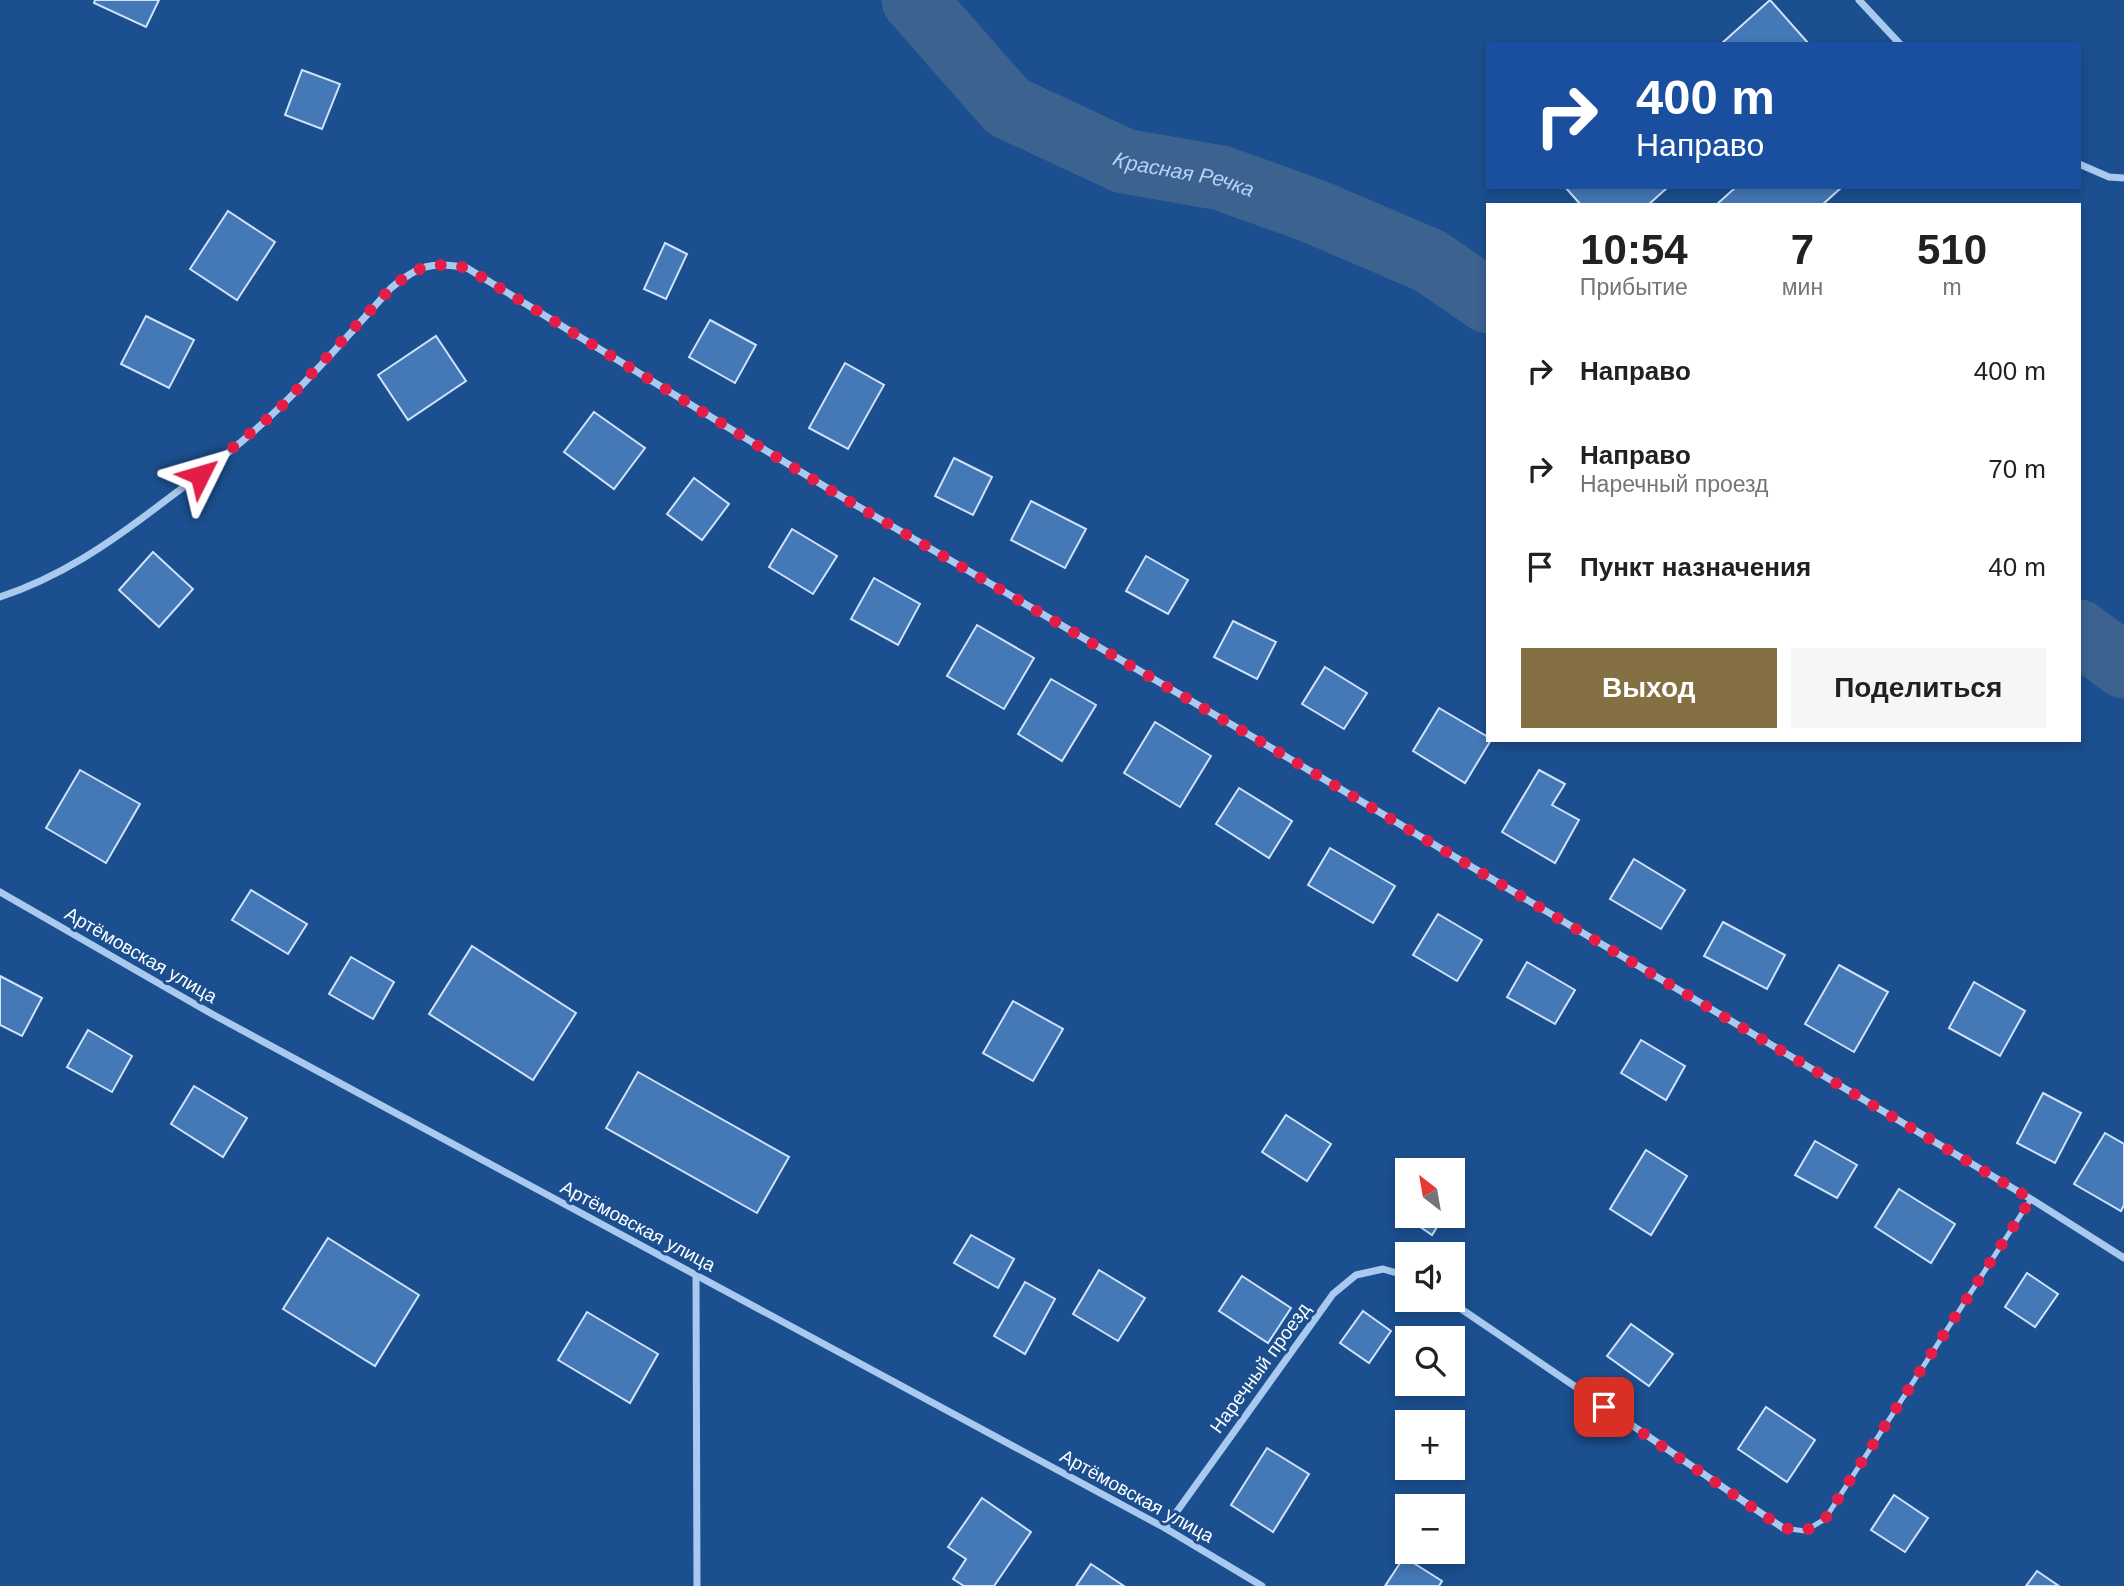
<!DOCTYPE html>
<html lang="ru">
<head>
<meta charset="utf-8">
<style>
	:root { --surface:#fff; --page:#f6f6f6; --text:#202124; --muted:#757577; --accent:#847042 }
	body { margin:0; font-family:Helvetica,sans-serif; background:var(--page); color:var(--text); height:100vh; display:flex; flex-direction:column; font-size:26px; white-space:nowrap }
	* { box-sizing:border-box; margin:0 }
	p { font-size:23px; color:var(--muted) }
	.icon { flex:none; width:38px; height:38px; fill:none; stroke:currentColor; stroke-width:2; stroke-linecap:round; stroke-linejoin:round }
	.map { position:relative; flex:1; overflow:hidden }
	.drawer { position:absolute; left:1486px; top:203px; width:595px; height:539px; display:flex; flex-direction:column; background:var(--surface); border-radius:0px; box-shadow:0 4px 10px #0003 }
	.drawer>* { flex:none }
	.hud { position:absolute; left:1486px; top:42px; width:595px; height:147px; border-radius:0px; box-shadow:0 4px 10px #0003; background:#1a4fa0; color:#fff; overflow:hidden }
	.needle { width:46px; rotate:329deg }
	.buttons { position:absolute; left:1395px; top:1158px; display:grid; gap:14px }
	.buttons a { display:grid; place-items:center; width:70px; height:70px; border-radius:0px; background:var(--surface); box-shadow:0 4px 10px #0003; font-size:35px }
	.pin { position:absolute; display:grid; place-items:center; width:60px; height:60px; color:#fff; margin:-30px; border-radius:14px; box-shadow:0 4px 10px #0006 }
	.me { position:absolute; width:77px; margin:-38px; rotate:50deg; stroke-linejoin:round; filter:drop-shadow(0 0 5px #0008) }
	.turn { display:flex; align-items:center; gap:24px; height:147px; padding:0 35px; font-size:32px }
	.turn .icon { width:91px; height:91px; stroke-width:2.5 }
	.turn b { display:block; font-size:49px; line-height:60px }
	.eta { display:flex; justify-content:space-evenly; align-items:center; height:119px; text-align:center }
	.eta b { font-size:42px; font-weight:600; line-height:49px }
	.action { display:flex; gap:14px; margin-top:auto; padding:14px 35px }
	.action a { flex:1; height:80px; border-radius:0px; background:var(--accent); color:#fff; font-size:28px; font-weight:600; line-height:80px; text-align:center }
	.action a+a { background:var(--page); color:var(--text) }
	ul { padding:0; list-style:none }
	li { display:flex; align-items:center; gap:21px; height:98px; padding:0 35px }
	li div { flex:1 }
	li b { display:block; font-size:26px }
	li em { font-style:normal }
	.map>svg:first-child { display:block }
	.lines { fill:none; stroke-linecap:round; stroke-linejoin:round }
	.river { stroke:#3c6290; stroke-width:65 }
	.building { fill:#4478b7; stroke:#cfe3fa; stroke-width:2 }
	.service { stroke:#a9c9ee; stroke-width:5 }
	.minor { stroke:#a9c9ee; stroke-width:7 }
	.route { stroke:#e11d48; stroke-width:12; stroke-dasharray:0 21.6 }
	.labels { text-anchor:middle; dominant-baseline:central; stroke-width:6; stroke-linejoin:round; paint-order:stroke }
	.street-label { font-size:19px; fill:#fff; stroke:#1b4f8f }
	.water-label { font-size:21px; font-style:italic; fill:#b5d3f5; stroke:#1b4f8f }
</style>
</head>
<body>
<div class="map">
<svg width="2124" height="1586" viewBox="0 0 2124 1586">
	<rect width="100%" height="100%" fill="#1b4f8f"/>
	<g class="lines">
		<g class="river">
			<path id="s1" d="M914 0 1008 107 1124 161 1221 178 1313 211 1430 261 1488 301"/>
			<polyline points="2079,632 2124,666"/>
		</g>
	</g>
	<g class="building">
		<polygon points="95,0 159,0 146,27 94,3"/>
		<polygon points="1770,0 1809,44 1721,44"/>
		<polygon points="302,70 340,84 322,129 285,115"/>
		<polygon points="1565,187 1668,187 1648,205 1581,205"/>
		<polygon points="1736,187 1842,187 1822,205 1716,205"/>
		<polygon points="228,211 275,242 237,300 190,269"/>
		<polygon points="665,243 687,254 666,299 644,289"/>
		<polygon points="146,316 194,340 169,388 121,364"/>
		<polygon points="710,320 756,345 735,383 689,357"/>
		<polygon points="436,336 466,381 408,420 378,375"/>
		<polygon points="845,363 884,385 848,449 809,428"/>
		<polygon points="594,412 645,448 614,489 564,452"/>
		<polygon points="954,458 992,477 973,515 935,496"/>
		<polygon points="694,478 729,504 702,540 667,514"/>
		<polygon points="1031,501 1086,529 1065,568 1011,540"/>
		<polygon points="792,529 837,556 813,594 769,567"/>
		<polygon points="153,552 193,589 159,627 119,590"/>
		<polygon points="1146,556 1188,580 1168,614 1126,591"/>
		<polygon points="874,578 920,604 898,645 851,619"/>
		<polygon points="1233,621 1276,642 1257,679 1214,657"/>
		<polygon points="977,625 1034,658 1004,709 947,676"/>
		<polygon points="1325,667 1367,693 1344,729 1302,704"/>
		<polygon points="1051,679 1096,705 1062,761 1018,734"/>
		<polygon points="1439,708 1488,737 1488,740 1491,740 1465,783 1413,751"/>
		<polygon points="1155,722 1211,756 1180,807 1124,773"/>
		<polygon points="80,770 140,804 106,863 46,828"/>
		<polygon points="1539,770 1565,784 1552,805 1579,820 1555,863 1502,832"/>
		<polygon points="1239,788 1292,821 1269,858 1216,824"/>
		<polygon points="1330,848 1395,886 1373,923 1308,885"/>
		<polygon points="1634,859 1685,890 1661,929 1610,899"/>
		<polygon points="251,890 307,924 288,954 232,920"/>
		<polygon points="1438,914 1482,940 1457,981 1413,955"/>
		<polygon points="1723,922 1785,955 1767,989 1704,956"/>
		<polygon points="472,946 576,1013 533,1080 429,1014"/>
		<polygon points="351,957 394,982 373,1019 329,994"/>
		<polygon points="1527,962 1575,990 1555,1024 1507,997"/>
		<polygon points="1839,965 1888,992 1854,1052 1805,1024"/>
		<polygon points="0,976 42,998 22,1036 0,1025"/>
		<polygon points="1974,982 2025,1011 2000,1056 1949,1028"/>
		<polygon points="1013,1001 1063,1029 1033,1081 983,1053"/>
		<polygon points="88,1030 132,1056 112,1092 67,1067"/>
		<polygon points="1641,1040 1685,1066 1666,1100 1621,1073"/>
		<polygon points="638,1072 789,1157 757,1213 606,1128"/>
		<polygon points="194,1086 247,1118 223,1157 171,1124"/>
		<polygon points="2043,1093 2081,1113 2055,1163 2017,1143"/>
		<polygon points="1286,1115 1331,1144 1307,1181 1262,1152"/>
		<polygon points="2105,1133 2124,1144 2124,1205 2121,1211 2074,1184"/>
		<polygon points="1815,1141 1857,1165 1837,1198 1795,1175"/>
		<polygon points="1646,1150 1687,1176 1651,1235 1610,1209"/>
		<polygon points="1452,1183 1462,1190 1452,1204"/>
		<polygon points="1899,1189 1955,1224 1931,1263 1875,1227"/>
		<polygon points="1407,1202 1407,1216 1444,1216 1432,1235 1400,1213"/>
		<polygon points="971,1235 1014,1259 998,1288 954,1263"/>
		<polygon points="328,1238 419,1295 375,1366 283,1309"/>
		<polygon points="1099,1270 1145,1298 1118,1341 1073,1314"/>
		<polygon points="2027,1273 2058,1294 2035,1327 2005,1307"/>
		<polygon points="1242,1276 1291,1308 1268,1343 1219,1311"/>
		<polygon points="1025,1282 1055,1299 1025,1354 994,1336"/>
		<polygon points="1363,1311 1391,1331 1369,1363 1340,1343"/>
		<polygon points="587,1312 658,1354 630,1403 558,1360"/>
		<polygon points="1631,1324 1673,1354 1649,1386 1607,1356"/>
		<polygon points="1766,1407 1815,1440 1787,1482 1738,1449"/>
		<polygon points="1267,1448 1309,1474 1273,1532 1231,1505"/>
		<polygon points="1894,1495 1928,1518 1905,1552 1871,1530"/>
		<polygon points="982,1498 1031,1532 994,1586 964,1586 953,1579 966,1559 948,1547"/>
		<polygon points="1404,1557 1442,1581 1439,1586 1385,1586"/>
		<polygon points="1091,1564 1124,1586 1076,1586"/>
		<polygon points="2037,1571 2059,1586 2026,1586"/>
	</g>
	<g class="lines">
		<polyline class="service" points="1783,1528 1805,1531 1825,1519 2031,1199"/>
		<g class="minor">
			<polyline points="1859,0 1900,44"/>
			<polyline points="2079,164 2109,177 2124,178"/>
			<path d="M0 597C60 577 107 545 157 507 198 476 241 445 278 409 318 371 354 329 391 288 419 265 432 261 467 268L842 497 1258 740 2031 1199 2124 1258"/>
			<polyline points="0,892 212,1014 1165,1528 1262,1586"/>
			<polyline points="696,1274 697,1586"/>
			<polyline points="1448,1300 1783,1528"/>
			<polyline points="1165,1528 1333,1294 1356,1275 1383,1269 1407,1276"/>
		</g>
	</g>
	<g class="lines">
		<path class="route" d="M200 475 278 410 391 288C419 265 432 261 467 268L842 497 1258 740 2031 1199 1825 1519 1805 1531 1783 1528 1604 1407"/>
	</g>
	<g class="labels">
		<g class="street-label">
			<text transform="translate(141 955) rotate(30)">Артёмовская улица</text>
			<text transform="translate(638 1226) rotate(28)">Артёмовская улица</text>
			<text transform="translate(1260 1368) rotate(-54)">Наречный проезд</text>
			<text transform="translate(1137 1496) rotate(29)">Артёмовская улица</text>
		</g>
		<g class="water-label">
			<text stroke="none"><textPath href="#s1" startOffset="332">Красная Речка</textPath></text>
		</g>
	</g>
</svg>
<div class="buttons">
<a><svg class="needle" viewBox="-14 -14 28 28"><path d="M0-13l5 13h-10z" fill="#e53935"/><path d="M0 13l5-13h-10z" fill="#757577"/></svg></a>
<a><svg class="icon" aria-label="sound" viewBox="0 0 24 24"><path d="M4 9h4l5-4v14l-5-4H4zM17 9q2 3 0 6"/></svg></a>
<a><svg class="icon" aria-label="search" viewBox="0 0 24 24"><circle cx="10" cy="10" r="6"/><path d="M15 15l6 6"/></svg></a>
<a>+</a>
<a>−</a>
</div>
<div class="pin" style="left:1604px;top:1407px;background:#d93025"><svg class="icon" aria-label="arrive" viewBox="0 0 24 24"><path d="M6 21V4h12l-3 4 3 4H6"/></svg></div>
<svg class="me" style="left:200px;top:475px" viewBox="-20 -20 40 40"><path d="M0-17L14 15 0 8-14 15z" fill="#e11d48" stroke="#fff" stroke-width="4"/></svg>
<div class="hud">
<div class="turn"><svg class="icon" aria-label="right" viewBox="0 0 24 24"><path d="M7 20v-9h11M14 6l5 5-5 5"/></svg><div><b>400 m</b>Направо</div></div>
</div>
<section class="drawer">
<div class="eta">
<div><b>10:54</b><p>Прибытие</p></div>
<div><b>7</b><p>мин</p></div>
<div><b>510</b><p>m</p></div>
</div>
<ul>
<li><svg class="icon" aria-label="right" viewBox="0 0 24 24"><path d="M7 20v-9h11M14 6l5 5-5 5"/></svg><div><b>Направо</b></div><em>400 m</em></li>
<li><svg class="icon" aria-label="right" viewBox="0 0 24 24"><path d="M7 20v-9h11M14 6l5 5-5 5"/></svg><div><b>Направо</b><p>Наречный проезд</p></div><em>70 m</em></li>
<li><svg class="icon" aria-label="arrive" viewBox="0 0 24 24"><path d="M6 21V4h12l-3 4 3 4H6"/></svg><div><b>Пункт назначения</b></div><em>40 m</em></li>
</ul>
<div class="action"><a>Выход</a><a>Поделиться</a></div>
</section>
</div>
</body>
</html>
